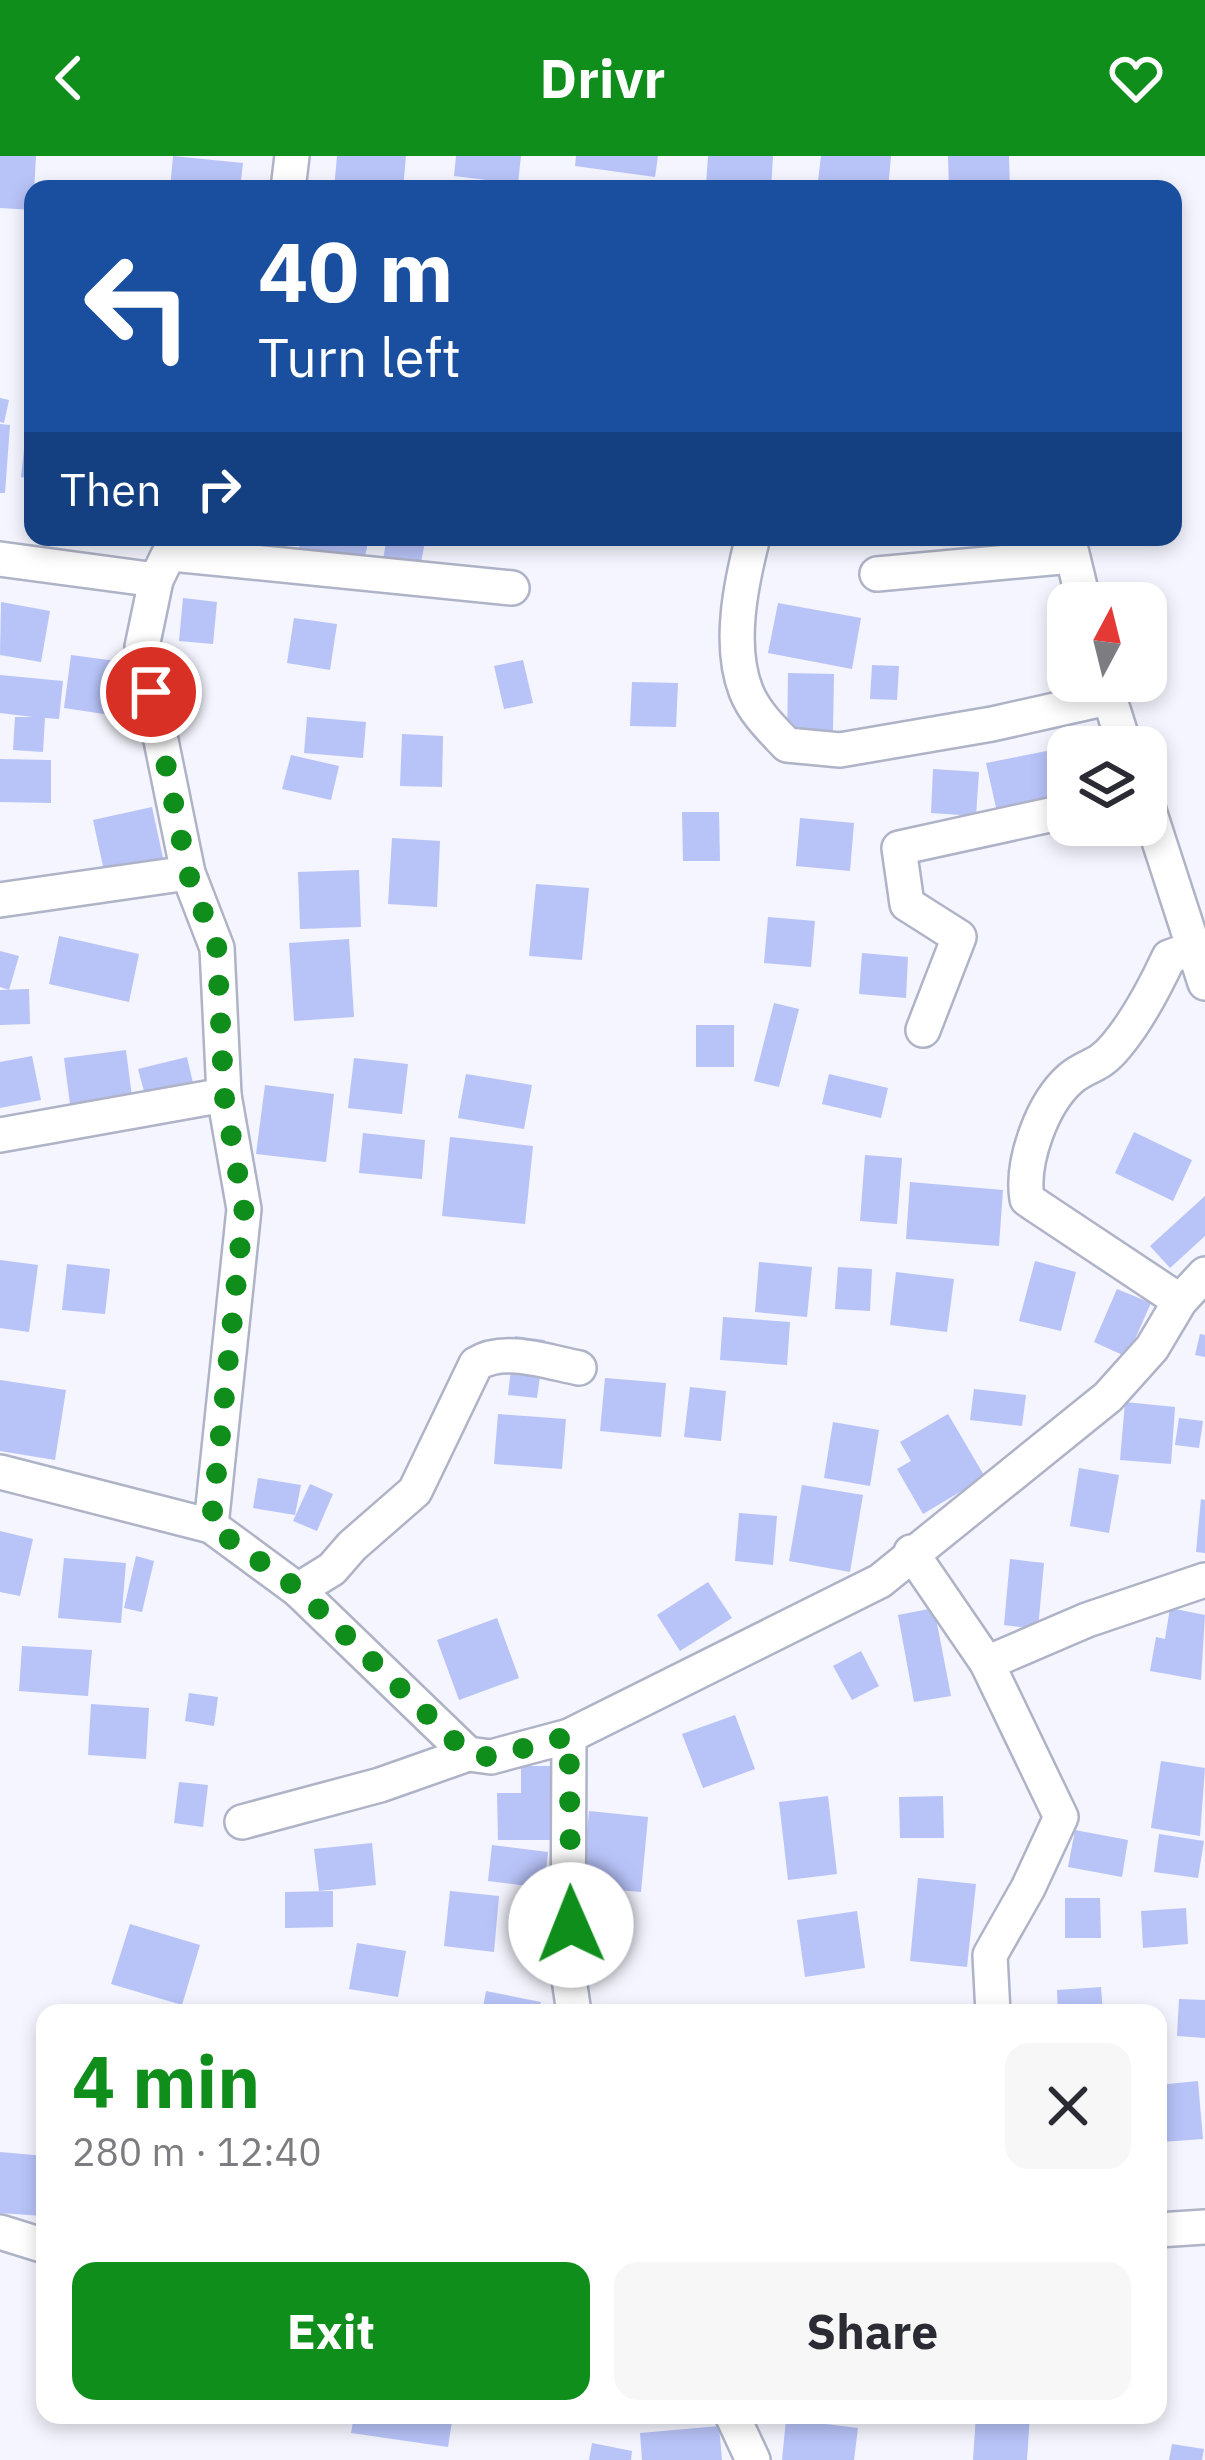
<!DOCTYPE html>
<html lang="en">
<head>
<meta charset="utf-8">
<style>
	:root { --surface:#fff; --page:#f7f7f7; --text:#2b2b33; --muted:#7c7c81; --accent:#0f8e1c }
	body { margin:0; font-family:"IBM Plex Sans",sans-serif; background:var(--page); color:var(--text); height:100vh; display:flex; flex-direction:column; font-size:45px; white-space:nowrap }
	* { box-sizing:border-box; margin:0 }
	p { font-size:39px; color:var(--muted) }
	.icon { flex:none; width:66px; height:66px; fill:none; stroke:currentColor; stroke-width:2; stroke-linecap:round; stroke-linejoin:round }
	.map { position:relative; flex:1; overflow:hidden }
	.sheet { position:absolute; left:36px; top:1848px; width:1131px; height:420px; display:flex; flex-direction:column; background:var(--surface); border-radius:24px; box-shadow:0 6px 18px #0003 }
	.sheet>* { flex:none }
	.top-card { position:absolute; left:24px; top:24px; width:1158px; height:366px; border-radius:24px; box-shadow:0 6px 18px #0003; background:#1a4fa0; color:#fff; overflow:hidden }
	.needle { width:78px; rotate:7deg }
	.tools { position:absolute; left:1047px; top:426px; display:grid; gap:24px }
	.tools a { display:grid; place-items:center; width:120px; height:120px; border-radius:24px; background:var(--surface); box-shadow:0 6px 18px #0003; font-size:60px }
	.pin { position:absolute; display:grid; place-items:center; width:102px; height:102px; color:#fff; margin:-51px; border:6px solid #fff; border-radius:50%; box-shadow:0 3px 12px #0007 }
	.me { position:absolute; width:132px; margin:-66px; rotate:359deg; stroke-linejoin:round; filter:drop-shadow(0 0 9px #0008) }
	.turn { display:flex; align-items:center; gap:42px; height:252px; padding:0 36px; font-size:54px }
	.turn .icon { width:156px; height:156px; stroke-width:2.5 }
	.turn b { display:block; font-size:84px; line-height:102px }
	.then { display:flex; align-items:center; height:114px; padding:0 36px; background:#0003; gap:24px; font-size:45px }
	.round { display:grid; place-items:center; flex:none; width:126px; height:126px; border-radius:24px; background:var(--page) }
	.overview { display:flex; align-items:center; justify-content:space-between; height:204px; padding:0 36px }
	h1 { font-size:72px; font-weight:700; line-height:90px; color:var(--accent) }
	.primary-button { display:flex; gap:24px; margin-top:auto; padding:24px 36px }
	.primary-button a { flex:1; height:138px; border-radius:24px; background:var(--accent); color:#fff; font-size:48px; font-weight:700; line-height:138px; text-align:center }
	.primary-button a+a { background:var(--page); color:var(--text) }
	header { display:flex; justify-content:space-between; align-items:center; height:156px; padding:0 36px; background:var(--accent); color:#fff; font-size:54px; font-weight:700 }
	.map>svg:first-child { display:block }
	.building { fill:#b8c3f8 }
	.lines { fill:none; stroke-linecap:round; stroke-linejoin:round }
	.minor-casing { stroke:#afb3c7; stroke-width:38 }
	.minor { stroke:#fff; stroke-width:33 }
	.route { stroke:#0f8e1c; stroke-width:21; stroke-dasharray:0 37.8 }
</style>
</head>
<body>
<header><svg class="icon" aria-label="back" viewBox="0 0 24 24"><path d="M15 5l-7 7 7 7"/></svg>Drivr<svg class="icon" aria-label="heart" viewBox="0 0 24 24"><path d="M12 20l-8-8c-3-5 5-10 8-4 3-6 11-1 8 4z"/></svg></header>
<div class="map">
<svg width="1205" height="2304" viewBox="0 0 1205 2304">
	<rect width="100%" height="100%" fill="#f4f5fe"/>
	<g class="building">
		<polygon points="0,0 36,0 33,54 0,52"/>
		<polygon points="173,0 243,7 240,33 170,33"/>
		<polygon points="337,0 406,0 403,33 334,33"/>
		<polygon points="456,0 521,0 518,28 454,20"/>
		<polygon points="576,0 658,0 655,21 575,10"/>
		<polygon points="708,0 773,0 771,33 706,28"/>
		<polygon points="821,0 891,0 888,33 817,33"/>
		<polygon points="948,0 1009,0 1010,33 949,33"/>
		<polygon points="0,242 9,244 4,267 0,266"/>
		<polygon points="28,258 33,259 33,323 21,321"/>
		<polygon points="0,268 10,269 5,337 0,337"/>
		<polygon points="219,381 268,381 267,395 218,392"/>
		<polygon points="301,381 369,381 363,411 298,399"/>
		<polygon points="387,381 426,381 419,416 382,409"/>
		<polygon points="552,381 602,381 601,390 552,386"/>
		<polygon points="893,381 935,381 934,390 893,385"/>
		<polygon points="183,442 217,446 213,488 179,485"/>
		<polygon points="1,446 50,455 41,506 0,499"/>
		<polygon points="778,447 861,462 852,513 768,497"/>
		<polygon points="294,462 337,468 330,514 287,507"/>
		<polygon points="71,499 124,506 117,560 64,552"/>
		<polygon points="523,504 533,547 504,553 494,510"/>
		<polygon points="872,509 899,510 897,544 870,543"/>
		<polygon points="788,517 834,518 833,574 787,589"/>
		<polygon points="0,519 63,525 59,563 45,562 43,596 13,594 15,561 33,561 0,557"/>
		<polygon points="632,526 678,527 676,571 630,570"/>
		<polygon points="307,561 366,566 363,602 304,597"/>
		<polygon points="402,578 443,580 442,631 400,630"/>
		<polygon points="1062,592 1068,642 997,656 986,607"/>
		<polygon points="291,599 339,610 331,644 282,633"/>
		<polygon points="0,603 51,604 51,647 0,646"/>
		<polygon points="933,613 979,616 976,660 931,657"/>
		<polygon points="152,651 163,702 104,715 93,664"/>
		<polygon points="682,656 719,656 720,705 683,705"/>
		<polygon points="800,662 854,667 850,715 796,710"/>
		<polygon points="392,682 440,685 437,751 388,748"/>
		<polygon points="359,714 361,771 300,773 298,716"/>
		<polygon points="536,728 589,732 582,804 529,800"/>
		<polygon points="768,761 815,765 811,811 764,807"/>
		<polygon points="59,780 139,798 129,846 49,828"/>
		<polygon points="349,783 354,861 294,865 289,787"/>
		<polygon points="0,795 19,800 9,834 0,831"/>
		<polygon points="862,797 908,801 906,842 859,838"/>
		<polygon points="29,833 30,868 0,869 0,834"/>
		<polygon points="774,847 799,853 779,931 754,925"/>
		<rect x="696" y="869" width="38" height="42"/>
		<polygon points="126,894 132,941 70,948 64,902"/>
		<polygon points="32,900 41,944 0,952 0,906"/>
		<polygon points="187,901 193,927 145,939 138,913"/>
		<polygon points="354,902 408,908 402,958 348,952"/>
		<polygon points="466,918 532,929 524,973 458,962"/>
		<polygon points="829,918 888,932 881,962 822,948"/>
		<polygon points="265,929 334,938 326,1006 256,998"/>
		<polygon points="1134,976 1192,1004 1173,1045 1115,1017"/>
		<polygon points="363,977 425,984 422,1023 359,1017"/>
		<polygon points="450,981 533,990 525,1068 442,1060"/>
		<polygon points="865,999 902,1002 897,1068 860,1065"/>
		<polygon points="910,1026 1003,1034 999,1090 906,1083"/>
		<polygon points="1205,1040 1205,1080 1170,1112 1150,1090"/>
		<polygon points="0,1104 38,1109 29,1176 0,1172"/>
		<polygon points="1035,1105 1076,1116 1061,1175 1019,1165"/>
		<polygon points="759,1106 812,1111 807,1161 755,1156"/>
		<polygon points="67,1108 110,1113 105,1158 62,1154"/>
		<polygon points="838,1111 872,1113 870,1155 835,1153"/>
		<polygon points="896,1116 954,1123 947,1176 890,1169"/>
		<polygon points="1117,1133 1151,1147 1127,1201 1094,1186"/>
		<polygon points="723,1161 790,1166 787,1209 720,1204"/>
		<polygon points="1200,1178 1205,1179 1205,1201 1195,1199"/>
		<polygon points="515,1180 545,1184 537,1242 508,1239"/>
		<polygon points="605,1222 666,1227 661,1281 600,1275"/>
		<polygon points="0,1224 66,1234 55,1304 0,1295"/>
		<polygon points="690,1231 726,1235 721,1285 684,1281"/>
		<polygon points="974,1233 1026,1239 1022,1270 970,1264"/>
		<polygon points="1125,1246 1175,1251 1171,1308 1120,1304"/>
		<polygon points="498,1258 566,1263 562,1313 494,1308"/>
		<polygon points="948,1258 985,1321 923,1358 897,1313 911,1305 900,1286"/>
		<polygon points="1179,1262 1203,1265 1199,1292 1175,1289"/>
		<polygon points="833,1266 879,1274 870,1330 824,1322"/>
		<polygon points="1079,1312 1119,1319 1109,1377 1070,1370"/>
		<polygon points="258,1322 301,1329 295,1359 253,1352"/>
		<polygon points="310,1328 333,1338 317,1375 293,1365"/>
		<polygon points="802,1329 863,1339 850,1416 789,1405"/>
		<polygon points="1201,1343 1205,1344 1205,1397 1196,1396"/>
		<polygon points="739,1357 777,1360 773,1409 735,1405"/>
		<polygon points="0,1375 33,1383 20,1440 0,1436"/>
		<polygon points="136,1400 154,1405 142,1456 124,1452"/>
		<polygon points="64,1402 126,1407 121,1467 58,1462"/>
		<polygon points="1010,1403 1044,1407 1038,1473 1004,1469"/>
		<polygon points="708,1426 732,1462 680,1495 657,1459"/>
		<polygon points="934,1452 951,1540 914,1546 898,1459"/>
		<polygon points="1170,1452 1205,1459 1201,1524 1150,1515 1156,1481 1165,1483"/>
		<polygon points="497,1462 519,1522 459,1544 437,1484"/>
		<polygon points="22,1490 92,1494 88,1540 19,1535"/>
		<polygon points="861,1495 879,1530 852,1544 833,1510"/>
		<polygon points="189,1537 218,1541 214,1570 185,1565"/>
		<polygon points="91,1548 149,1552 146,1603 88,1599"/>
		<polygon points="735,1559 755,1613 703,1632 682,1578"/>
		<polygon points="1161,1605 1205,1612 1200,1680 1151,1672"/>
		<polygon points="521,1610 557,1610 558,1684 498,1684 497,1637 521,1637"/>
		<polygon points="179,1626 208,1629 203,1671 174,1667"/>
		<polygon points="828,1640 837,1718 788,1724 779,1646"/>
		<polygon points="943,1640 944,1682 900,1682 899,1641"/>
		<polygon points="589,1655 648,1661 641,1736 582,1731"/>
		<polygon points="1075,1674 1128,1684 1122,1721 1068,1711"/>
		<polygon points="1159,1678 1204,1685 1198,1722 1154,1716"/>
		<polygon points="372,1687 376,1729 319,1735 314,1693"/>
		<polygon points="492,1689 548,1696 544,1732 488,1725"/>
		<polygon points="918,1722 976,1728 967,1811 910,1805"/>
		<polygon points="333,1735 333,1771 285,1772 285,1736"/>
		<polygon points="450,1735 499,1740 494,1796 444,1790"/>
		<polygon points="1065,1742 1100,1742 1101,1782 1065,1782"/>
		<polygon points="1186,1752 1188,1788 1143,1792 1141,1755"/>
		<polygon points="857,1755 865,1812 805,1821 797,1764"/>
		<polygon points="130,1768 200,1789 182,1849 111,1828"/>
		<polygon points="357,1787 406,1795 398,1841 349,1833"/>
		<polygon points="1101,1831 1103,1857 1058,1857 1057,1834"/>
		<polygon points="486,1835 541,1846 538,1857 482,1857"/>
		<polygon points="1179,1843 1205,1844 1205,1882 1177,1880"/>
		<polygon points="1198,1925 1203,1983 1162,1986 1158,1929"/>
		<polygon points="0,1996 45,2000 42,2060 0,2057"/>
		<polygon points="354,2259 453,2259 448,2291 351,2277"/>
		<polygon points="976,2259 1030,2259 1027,2304 973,2304"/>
		<polygon points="786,2263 858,2272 854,2304 782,2304"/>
		<polygon points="719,2270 722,2304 642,2304 640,2277"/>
		<polygon points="592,2287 632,2295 631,2304 589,2304"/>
		<polygon points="1172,2288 1204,2293 1202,2304 1169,2304"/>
	</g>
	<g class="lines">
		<defs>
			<g id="minor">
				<polyline points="288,33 292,0"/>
				<polyline points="177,381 156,424 142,491 188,717 217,792 224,939 244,1053 211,1370"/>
				<path d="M753 381C741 427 728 489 746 535 754 556 772 573 787 589L840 594 992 568 1108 542"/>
				<polyline points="1068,381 1084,447"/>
				<polyline points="172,398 512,432"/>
				<polyline points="0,403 156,424"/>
				<polyline points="877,418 1072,400"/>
				<polyline points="1104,525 1125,591"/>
				<polyline points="1146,645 1205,827"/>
				<polyline points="0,744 188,717"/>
				<polyline points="923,874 959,781 907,748 899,692 1068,655"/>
				<polyline points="0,979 224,939"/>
				<path d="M1180 1145 1034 1048 1027 1043C1021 1006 1042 947 1071 922 1088 908 1098 912 1116 890 1138 864 1155 831 1169 801L1191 793"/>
				<polyline points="0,1316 211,1370 298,1434 468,1598 491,1601 569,1580 880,1425 1108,1241 1152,1192 1180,1145 1205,1118"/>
				<polyline points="911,1396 987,1507 1061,1661 1028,1732 990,1799 993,1857"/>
				<path d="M298 1434 332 1413 352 1390 415 1335 476 1208C504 1190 548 1206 579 1212"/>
				<polyline points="987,1507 1087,1464 1205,1424"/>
				<polyline points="569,1580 568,1816 574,1857"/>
				<polyline points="242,1666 380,1629 468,1598"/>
				<polyline points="1158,2074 1205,2071"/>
				<polyline points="0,2076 45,2090"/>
				<polyline points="732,2259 753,2304"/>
			</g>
		</defs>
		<use href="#minor" class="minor-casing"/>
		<use href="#minor" class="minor"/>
	</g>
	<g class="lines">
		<polyline class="route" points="151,536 188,717 217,792 224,939 244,1053 211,1370 298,1433 468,1598 491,1601 569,1580 571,1769"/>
	</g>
</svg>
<div class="tools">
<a><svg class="needle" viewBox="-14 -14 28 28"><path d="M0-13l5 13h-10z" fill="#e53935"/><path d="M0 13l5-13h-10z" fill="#7c7c81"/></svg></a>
<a><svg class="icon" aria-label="layers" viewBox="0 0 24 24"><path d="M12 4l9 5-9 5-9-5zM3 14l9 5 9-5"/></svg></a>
</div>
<div class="pin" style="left:151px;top:536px;background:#d93025"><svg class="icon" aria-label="arrive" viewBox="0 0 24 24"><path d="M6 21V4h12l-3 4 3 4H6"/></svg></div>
<svg class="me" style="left:571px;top:1769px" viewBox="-20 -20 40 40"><circle r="19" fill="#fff"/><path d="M0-13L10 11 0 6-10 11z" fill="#0f8e1c"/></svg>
<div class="top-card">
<div class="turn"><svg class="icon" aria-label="left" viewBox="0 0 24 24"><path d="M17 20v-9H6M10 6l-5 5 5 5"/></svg><div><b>40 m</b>Turn left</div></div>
<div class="then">Then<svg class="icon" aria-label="right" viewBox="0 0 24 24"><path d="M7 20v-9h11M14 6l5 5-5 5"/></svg></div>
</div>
<section class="sheet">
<div class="overview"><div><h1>4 min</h1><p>280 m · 12:40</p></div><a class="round"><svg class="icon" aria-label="close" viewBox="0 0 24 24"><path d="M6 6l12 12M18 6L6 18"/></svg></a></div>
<div class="primary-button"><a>Exit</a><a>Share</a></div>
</section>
</div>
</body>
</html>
